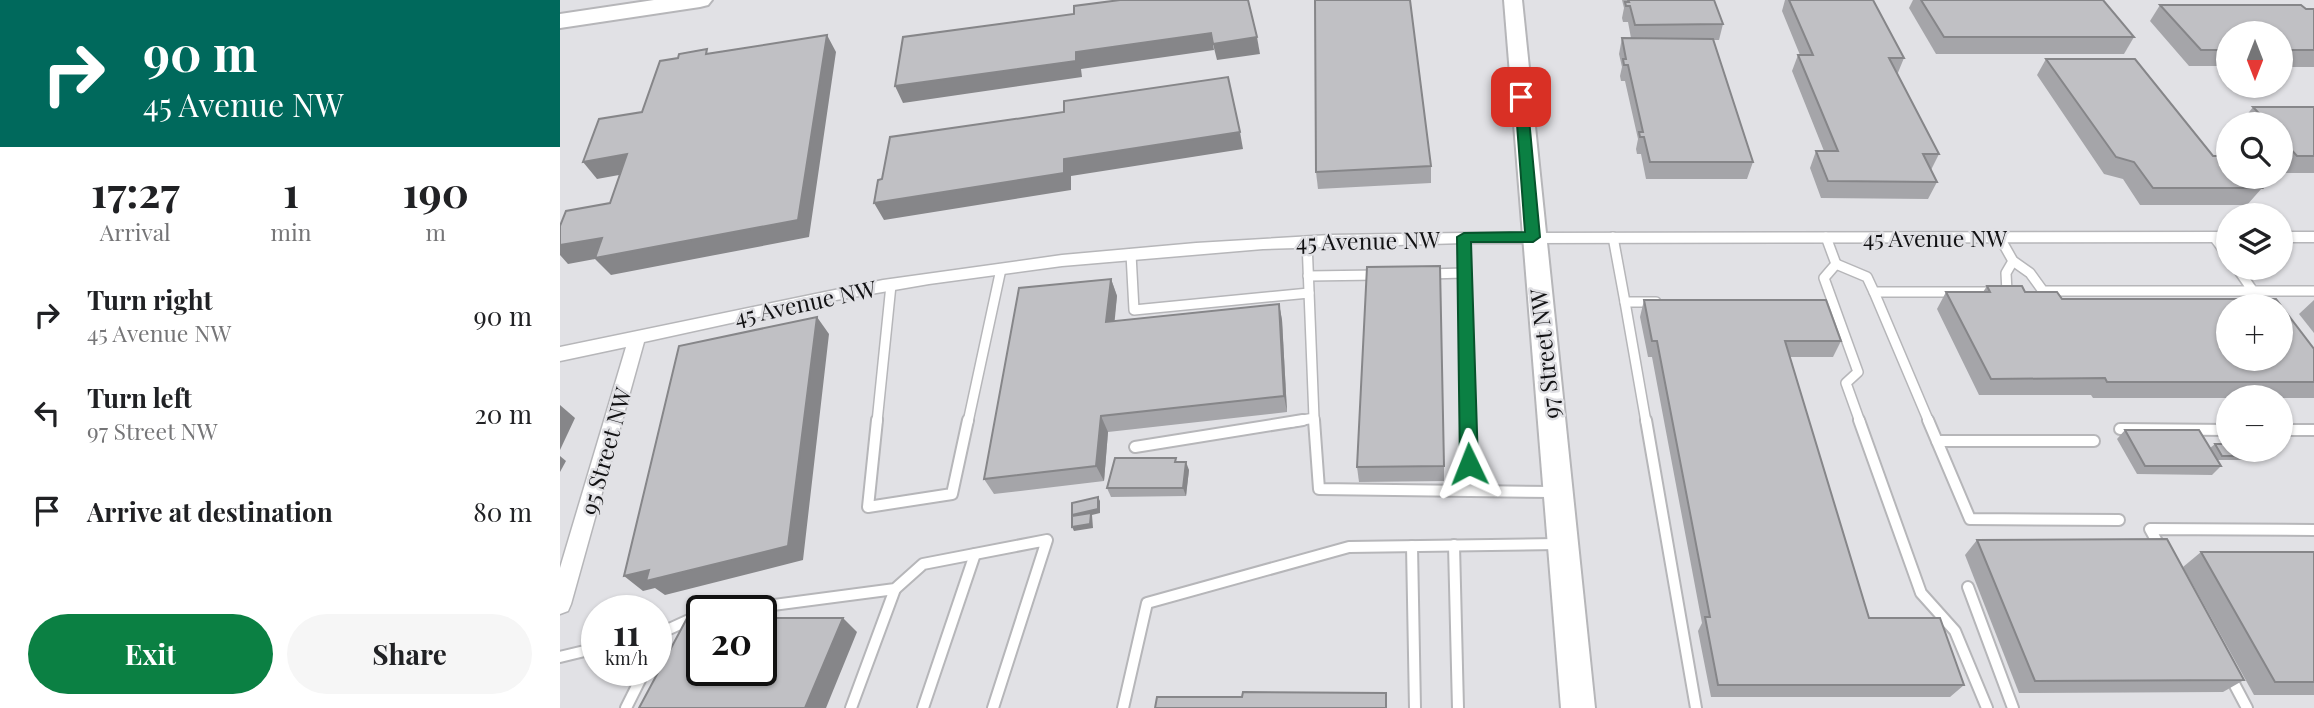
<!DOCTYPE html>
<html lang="en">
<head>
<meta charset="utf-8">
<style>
	:root { --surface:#fff; --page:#f6f6f6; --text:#202124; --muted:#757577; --accent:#0b8043 }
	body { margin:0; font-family:"Playfair Display",serif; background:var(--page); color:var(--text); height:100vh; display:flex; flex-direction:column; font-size:26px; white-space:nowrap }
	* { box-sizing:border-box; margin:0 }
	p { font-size:23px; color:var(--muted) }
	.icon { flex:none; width:38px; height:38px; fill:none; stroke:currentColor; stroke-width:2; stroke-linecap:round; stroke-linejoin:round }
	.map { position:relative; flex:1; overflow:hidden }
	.drawer { display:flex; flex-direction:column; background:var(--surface); width:560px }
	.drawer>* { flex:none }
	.banner { background:#00695c; color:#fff; overflow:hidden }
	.needle { width:46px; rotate:180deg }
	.fabs { position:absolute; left:1656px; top:21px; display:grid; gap:14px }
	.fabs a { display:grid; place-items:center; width:77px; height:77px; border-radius:50%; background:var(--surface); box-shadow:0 2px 5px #0004; font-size:35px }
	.speed { position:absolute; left:21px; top:595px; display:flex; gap:14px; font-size:35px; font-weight:700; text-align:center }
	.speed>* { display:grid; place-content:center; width:91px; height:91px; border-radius:50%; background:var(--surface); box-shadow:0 2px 5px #0004; line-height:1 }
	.speed small { font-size:18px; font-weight:400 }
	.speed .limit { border:4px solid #111; border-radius:10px; background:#fff; color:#111 }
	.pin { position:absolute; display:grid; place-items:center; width:60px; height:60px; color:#fff; margin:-30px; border-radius:14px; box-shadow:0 4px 10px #0006 }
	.me { position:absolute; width:77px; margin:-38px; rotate:358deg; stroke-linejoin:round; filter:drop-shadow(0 0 5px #0008) }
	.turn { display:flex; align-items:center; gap:24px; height:147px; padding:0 28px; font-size:32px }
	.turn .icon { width:91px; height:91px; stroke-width:2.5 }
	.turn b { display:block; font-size:49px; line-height:60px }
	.eta { display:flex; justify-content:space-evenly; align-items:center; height:119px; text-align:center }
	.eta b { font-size:42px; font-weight:700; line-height:49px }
	.action { display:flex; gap:14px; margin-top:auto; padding:14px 28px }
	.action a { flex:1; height:80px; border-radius:42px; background:var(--accent); color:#fff; font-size:28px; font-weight:700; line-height:80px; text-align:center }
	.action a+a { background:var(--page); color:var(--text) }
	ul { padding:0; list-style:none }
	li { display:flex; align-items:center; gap:21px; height:98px; padding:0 28px }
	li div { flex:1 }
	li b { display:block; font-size:26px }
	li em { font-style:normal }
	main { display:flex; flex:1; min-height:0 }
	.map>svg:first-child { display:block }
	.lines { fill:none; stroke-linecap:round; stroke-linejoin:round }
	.lane-far1-casing { stroke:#b6b6b9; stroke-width:12 }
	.lane-casing { stroke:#b6b6b9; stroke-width:14 }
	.street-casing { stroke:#b6b6b9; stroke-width:3 }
	.secondary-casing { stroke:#b6b6b9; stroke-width:4 }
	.highway-casing { stroke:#b6b6b9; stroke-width:4 }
	.lane-far1 { stroke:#fff; stroke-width:9 }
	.lane { stroke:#fff; stroke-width:10 }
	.street { fill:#fff; fill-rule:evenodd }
	.secondary { fill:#fff; fill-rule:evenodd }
	.highway { fill:#fff; fill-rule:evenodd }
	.wall { fill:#a5a5a9 }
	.shaded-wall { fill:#868689 }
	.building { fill:#c0c0c4; stroke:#868689; stroke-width:2; fill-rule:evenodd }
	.route { fill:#0b8043; stroke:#07532c; stroke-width:2 }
	.labels { text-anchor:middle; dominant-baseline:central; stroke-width:5; stroke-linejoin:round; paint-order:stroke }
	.street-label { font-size:23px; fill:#121214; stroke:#e1e1e5 }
</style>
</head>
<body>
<main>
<section class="drawer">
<div class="banner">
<div class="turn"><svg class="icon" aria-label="right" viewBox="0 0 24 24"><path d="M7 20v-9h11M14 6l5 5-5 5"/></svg><div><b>90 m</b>45 Avenue NW</div></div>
</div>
<div class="eta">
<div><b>17:27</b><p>Arrival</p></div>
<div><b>1</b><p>min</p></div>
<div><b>190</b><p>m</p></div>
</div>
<ul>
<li><svg class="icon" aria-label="right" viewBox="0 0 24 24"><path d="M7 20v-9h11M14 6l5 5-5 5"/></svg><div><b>Turn right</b><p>45 Avenue NW</p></div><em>90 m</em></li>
<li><svg class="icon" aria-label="left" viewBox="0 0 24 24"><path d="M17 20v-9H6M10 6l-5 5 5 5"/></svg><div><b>Turn left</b><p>97 Street NW</p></div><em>20 m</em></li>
<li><svg class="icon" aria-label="arrive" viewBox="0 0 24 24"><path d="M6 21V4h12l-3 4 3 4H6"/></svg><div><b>Arrive at destination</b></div><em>80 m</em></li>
</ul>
<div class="action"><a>Exit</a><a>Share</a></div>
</section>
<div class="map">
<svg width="1754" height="708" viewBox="0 0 1754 708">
	<rect width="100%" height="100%" fill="#e1e1e5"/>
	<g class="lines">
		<defs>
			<g id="lane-far1">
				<polyline points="1053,237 1065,302 1096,302"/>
				<polyline points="1266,237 1276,264 1264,278 1298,372 1286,383 1300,422"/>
				<polyline points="1654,237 1668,256"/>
				<polyline points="904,238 908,422"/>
				<polyline points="1440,238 1453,261 1470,273 1483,291 1693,291 1677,268"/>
				<polyline points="571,254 574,310 749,293"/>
				<polyline points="1276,264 1307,277 1314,292 1447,292 1446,273 1453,261"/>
				<polyline points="870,274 903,273"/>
				<polyline points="748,276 818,275"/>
				<polyline points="1314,292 1369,422"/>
				<polyline points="1065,302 1086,422"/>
				<polyline points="1705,306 1693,291 1754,291"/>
				<polyline points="754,418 754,422"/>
				<polyline points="317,422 331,285"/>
				<polyline points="408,422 441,269"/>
				<polyline points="732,422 754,418 747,241"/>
			</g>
			<g id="lane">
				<polyline points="317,420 308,507 392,494 408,420"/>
				<polyline points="754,420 759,489 910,491 908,420"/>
				<polyline points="1086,420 1136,708"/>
				<polyline points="1299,420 1361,593 1395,631 1427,708"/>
				<polyline points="1368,420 1410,519 1559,520"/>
				<polyline points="1560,429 1668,430"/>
				<polyline points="1720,430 1754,430"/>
				<polyline points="1377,441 1534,441"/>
				<polyline points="575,447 743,420"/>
				<polyline points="910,491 993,492"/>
				<polyline points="894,545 898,708"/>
				<polyline points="852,546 855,708"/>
				<polyline points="1600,547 1590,529 1754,530"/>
				<polyline points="1408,587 1453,708"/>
				<polyline points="168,611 335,589 363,564 487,540 433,708"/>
				<polyline points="96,635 142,614"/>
				<polyline points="96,648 104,633"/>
				<polyline points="0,657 37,648"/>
				<polyline points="1670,676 1687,708"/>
				<polyline points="66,708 85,670"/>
				<polyline points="291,708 335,589"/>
				<polyline points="363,708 415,554"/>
				<polyline points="563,708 587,603 789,547 998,544"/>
			</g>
			<g id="street">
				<polygon points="1668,232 1668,242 904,243 703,249 502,266 369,284 276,300 84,342 11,604 8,611 0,614 0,568 66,347 0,361 0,347 323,280 502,255 636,243 770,235 904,233"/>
				<rect x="1720" y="232" width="34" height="10"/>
			</g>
			<polygon id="secondary" points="944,0 962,0 1035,708 1001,708"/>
			<polygon id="highway" points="94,0 152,0 148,5 140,7 0,28 0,14"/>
		</defs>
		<use href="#lane-far1" class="lane-far1-casing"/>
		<use href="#lane" class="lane-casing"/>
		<use href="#street" class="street-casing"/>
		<use href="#secondary" class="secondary-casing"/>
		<use href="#highway" class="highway-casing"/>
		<use href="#lane-far1" class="lane-far1"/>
		<use href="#lane" class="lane"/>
		<use href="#street" class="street"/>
		<use href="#secondary" class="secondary"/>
		<use href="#highway" class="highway"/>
	</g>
	<g class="wall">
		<polygon points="1062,0 1154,0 1163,24 1159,40 1153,40 1193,162 1187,179 1086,179 1081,154 1077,154 1076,149 1078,139 1065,81 1061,81 1060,76 1062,67 1059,54 1062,38 1071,38 1068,22 1063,22 1062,18 1064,8"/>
		<polygon points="1225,0 1229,0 1344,58 1337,75 1379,154 1371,170 1377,182 1368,199 1261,198 1250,168 1256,151 1264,151 1232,71 1238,55 1240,55 1222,11"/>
		<polygon points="1353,0 1543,0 1574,37 1564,54 1376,54 1349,8"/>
		<polygon points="1600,5 1754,9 1754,67 1720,67 1720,33 1668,33 1668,66 1629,66 1590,21"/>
		<polygon points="1486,59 1653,156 1702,188 1687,205 1580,205 1563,179 1544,174 1477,75"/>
		<polygon points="1693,107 1754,107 1754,173 1723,173 1720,170 1720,124 1680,124"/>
		<polygon points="871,166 871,183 758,189 756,172"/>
		<polygon points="551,279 557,296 554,321 719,304 722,320 727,412 548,432 544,481 434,494 424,479"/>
		<polygon points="1427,286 1465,292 1754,349 1754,398 1533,398 1531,395 1419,395 1377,309 1386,292 1423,292"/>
		<polygon points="1084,300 1281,341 1273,357 1230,357 1309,618 1404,685 1390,697 1151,697 1138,631 1142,623 1092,357 1088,357 1080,317"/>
		<polygon points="1754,300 1754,333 1739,314"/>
		<polygon points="1565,430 1661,466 1652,475 1577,474 1557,439"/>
		<polygon points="1655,444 1688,456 1683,460 1658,460 1650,448"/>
		<polygon points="617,462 629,470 626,496 551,497 547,488"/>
		<polygon points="884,466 884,481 799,482 797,467"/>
		<polygon points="1417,540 1684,680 1663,692 1459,693 1405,555"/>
		<polygon points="1641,552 1754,552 1754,695 1694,695 1623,567"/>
	</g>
	<g class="shaded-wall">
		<polygon points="651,33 654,50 521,69 522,77 343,103 335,86 516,52"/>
		<polygon points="267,35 276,52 249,237 51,275 35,259 8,264 0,255 0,245 42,238"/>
		<polygon points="697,37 700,54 657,60 653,44"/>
		<polygon points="680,132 683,149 511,176 511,190 324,220 314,203 504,159"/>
		<polygon points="67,154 81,171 37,179 23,162"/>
		<polygon points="551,279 557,296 553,338 546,322"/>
		<polygon points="719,304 722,320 727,412 724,396"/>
		<polygon points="257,317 269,334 243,560 105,595 95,588 83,591 64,576"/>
		<polygon points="0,405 15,418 0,450"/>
		<polygon points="541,416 548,432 544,481 536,466"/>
		<polygon points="0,456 6,461 0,472"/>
		<polygon points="626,462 629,470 626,496 623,488"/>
		<polygon points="538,497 540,501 540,513 532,515 533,528 514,531 512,527 514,519 512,515"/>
		<polygon points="283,618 297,632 266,708 245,708"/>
	</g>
	<g class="building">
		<polygon points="560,0 688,0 697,37 653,44 651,33 516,52 516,61 335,86 343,37 514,14 514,6"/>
		<polygon points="755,0 850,0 871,166 756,172"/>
		<polygon points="1068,0 1154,0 1163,24 1075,25 1070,6 1066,6 1065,2 1069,2"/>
		<polygon points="1229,0 1313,0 1344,58 1329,58 1379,154 1363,154 1377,182 1268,181 1256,151 1278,151 1238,55 1253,55"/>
		<polygon points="1361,0 1543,0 1574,37 1384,37"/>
		<polygon points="1600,5 1741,5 1746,9 1754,9 1754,50 1720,50 1720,33 1668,33 1668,50 1641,50"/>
		<polygon points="267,35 238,220 35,258 42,238 0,245 0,226 6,211 50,203 67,154 23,162 39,119 82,112 100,61 118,58 119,54 147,49 146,54"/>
		<polygon points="1062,38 1153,39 1193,162 1090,162 1084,137 1080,137 1079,132 1083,132 1068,65 1064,65 1063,59 1066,59"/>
		<polygon points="1486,59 1575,59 1653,156 1668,156 1668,177 1692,177 1702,188 1593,188 1574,162 1556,157"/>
		<polygon points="668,77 680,132 504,159 504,173 314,203 318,180 322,179 330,137 504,112 504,101"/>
		<polygon points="1693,107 1754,107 1754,156 1737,156 1720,137 1720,124 1709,124"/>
		<polygon points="880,266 884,466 797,467 807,267"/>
		<polygon points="551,279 546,322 719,304 724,396 541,416 536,466 424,479 459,288"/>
		<path d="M1427 286H1462L1465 292H1497L1502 299H1716L1754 349V382H1547L1545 378 1431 379 1386 292H1430ZM1668 306H1720V359H1668Z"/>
		<polygon points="1084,300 1266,300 1281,341 1225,341 1309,618 1380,618 1404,685 1158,685 1145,617 1150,617 1097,341 1092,341"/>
		<polygon points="257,317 228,546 86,581 89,570 64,576 119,346"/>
		<polygon points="1565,430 1639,430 1661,466 1585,466"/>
		<polygon points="1655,444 1668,444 1668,450 1684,450 1688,456 1662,456"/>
		<polygon points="555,458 616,458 615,462 626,462 623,488 547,488"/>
		<polygon points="538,497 538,509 512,515 512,503"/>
		<polygon points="531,513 530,524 512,527 512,516"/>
		<polygon points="1607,539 1684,680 1475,681 1417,540"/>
		<polygon points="1641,552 1754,552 1754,682 1715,682"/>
		<polygon points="133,607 172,607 171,611 142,611 142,670 201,670 201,618 283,618 245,708 79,708"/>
		<polygon points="683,692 826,693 826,708 595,708 597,697 682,697"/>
	</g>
	<polygon class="route" points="961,93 967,97 980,237 973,242 911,242 918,464 915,469 909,471 903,469 900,464 897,237 904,233 965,232 955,97"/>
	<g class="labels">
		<g class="street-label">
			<text x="1375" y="237">45 Avenue NW</text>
			<text transform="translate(808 240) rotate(-1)">45 Avenue NW</text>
			<text transform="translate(245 302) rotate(-12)">45 Avenue NW</text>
			<text transform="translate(984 354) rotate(-96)">97 Street NW</text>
			<text transform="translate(45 451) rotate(-74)">95 Street NW</text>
		</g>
	</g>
</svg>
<div class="fabs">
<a><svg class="needle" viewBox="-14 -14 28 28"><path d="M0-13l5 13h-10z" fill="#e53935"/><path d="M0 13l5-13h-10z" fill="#757577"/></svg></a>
<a><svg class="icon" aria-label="search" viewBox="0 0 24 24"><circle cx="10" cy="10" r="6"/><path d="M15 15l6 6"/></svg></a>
<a><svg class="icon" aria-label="layers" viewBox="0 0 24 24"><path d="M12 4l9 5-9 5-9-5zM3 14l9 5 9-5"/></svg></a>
<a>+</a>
<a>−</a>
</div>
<div class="speed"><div>11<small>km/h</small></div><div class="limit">20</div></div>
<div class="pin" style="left:961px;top:97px;background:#d93025"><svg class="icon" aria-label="arrive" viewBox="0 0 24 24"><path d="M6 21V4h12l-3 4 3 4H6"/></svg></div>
<svg class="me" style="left:909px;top:464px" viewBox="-20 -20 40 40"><path d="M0-17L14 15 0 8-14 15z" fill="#0b8043" stroke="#fff" stroke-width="4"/></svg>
</div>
</main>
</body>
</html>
